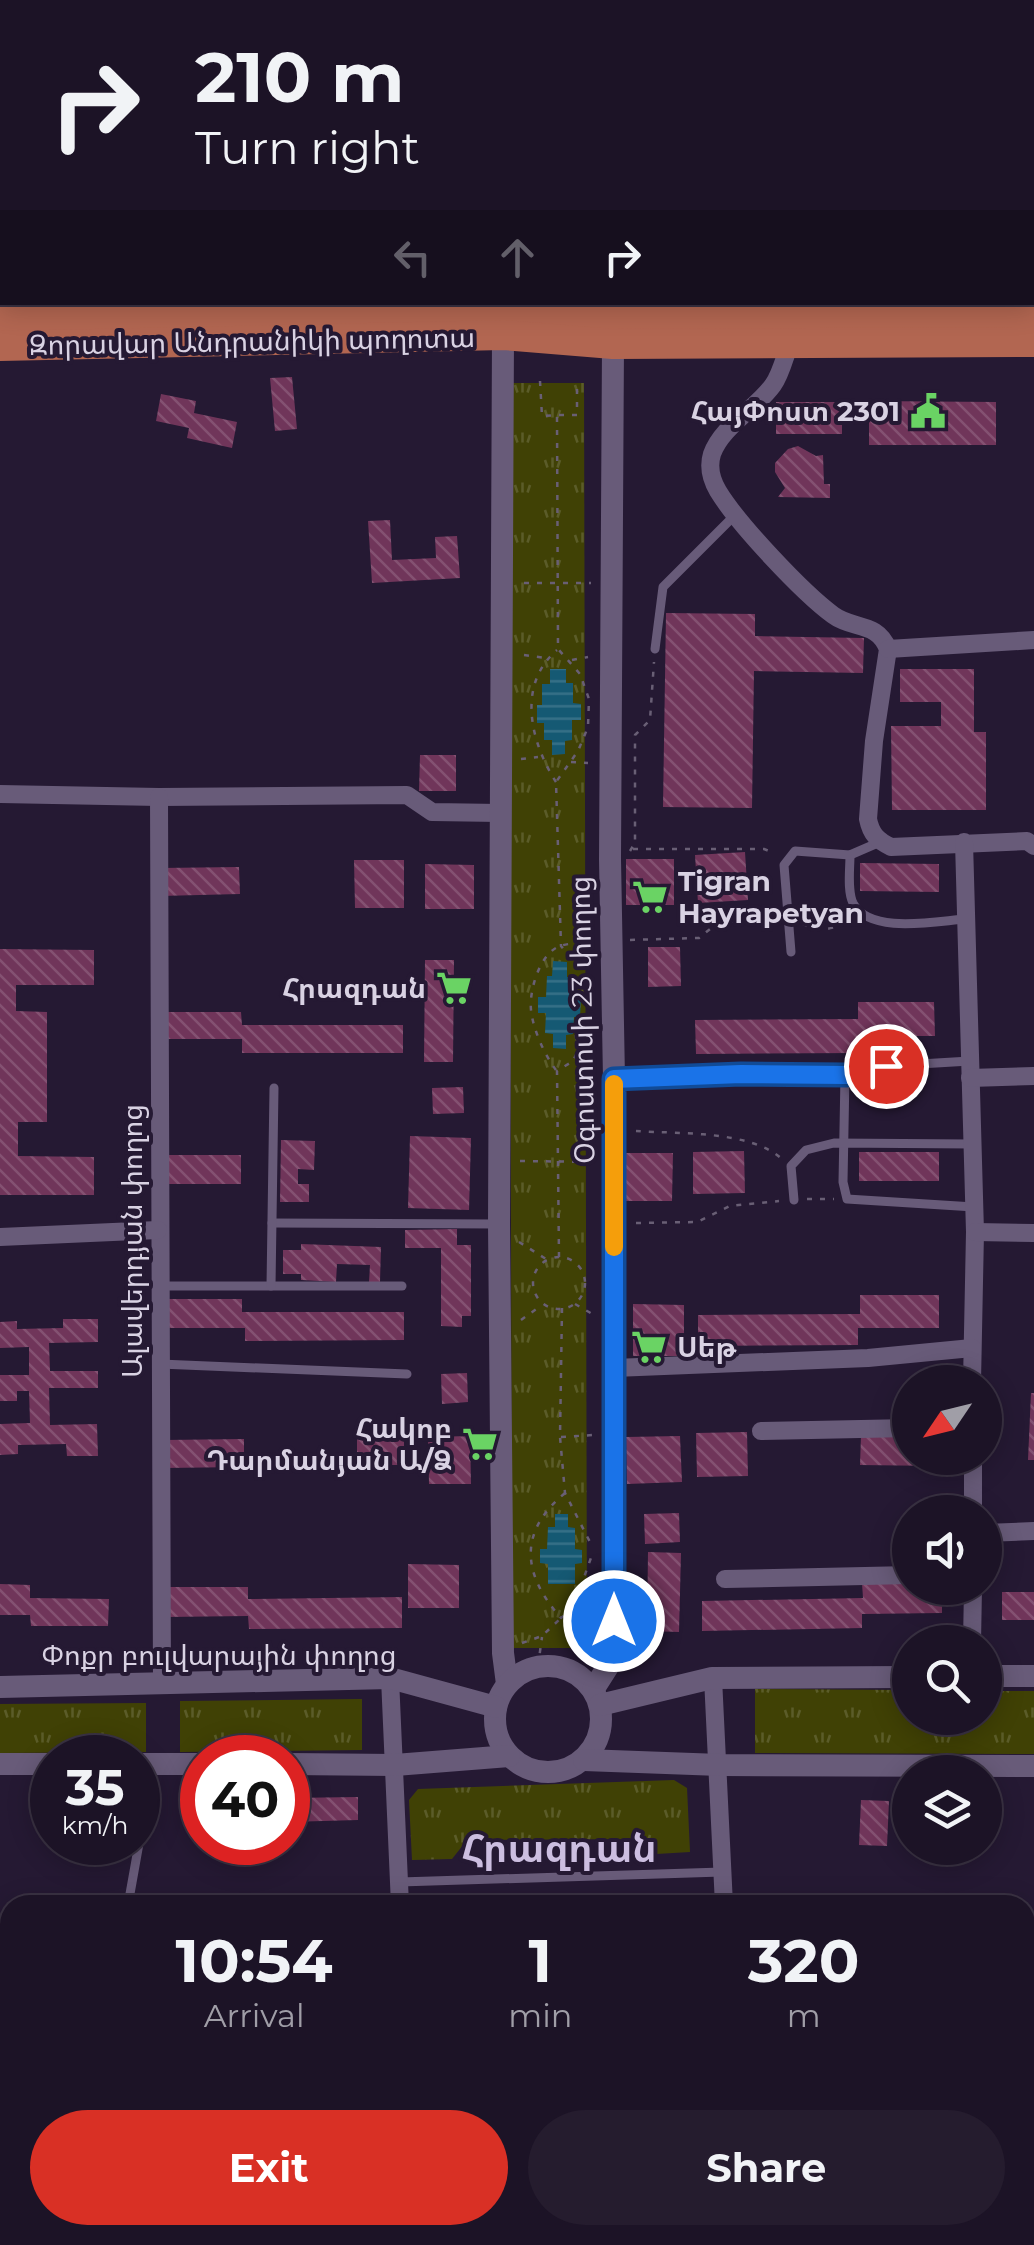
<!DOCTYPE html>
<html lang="en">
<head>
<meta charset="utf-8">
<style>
	:root { --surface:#1c1326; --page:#251c2e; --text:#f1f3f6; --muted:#a09ea7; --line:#3a3243; --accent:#d93025 }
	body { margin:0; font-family:Montserrat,"Noto Sans Armenian",sans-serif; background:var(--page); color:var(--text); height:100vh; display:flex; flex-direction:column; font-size:38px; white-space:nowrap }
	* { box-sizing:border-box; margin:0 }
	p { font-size:32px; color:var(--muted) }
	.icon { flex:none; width:55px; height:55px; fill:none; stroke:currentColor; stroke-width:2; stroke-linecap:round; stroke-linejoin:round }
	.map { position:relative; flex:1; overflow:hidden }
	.side { position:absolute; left:0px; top:1895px; width:1035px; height:350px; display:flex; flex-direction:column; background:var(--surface); border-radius:30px 30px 0 0; box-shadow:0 5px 25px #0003,0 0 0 2px var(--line) }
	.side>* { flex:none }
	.top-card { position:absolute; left:0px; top:0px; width:1035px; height:305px; box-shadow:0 5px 25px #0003,0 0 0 2px var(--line); background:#1c1326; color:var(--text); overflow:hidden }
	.needle { width:65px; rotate:235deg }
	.controls { position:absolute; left:892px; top:1365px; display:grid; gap:20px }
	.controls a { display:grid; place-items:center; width:110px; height:110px; border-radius:50%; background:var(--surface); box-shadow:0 5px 25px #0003,0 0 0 2px var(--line); font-size:50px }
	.speed { position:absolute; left:30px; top:1735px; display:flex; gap:20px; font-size:50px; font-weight:700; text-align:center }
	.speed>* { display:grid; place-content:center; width:130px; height:130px; border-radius:50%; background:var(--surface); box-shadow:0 5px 25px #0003,0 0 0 2px var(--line); line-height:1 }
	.speed small { font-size:25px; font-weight:400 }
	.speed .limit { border:15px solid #d22; background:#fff; color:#111 }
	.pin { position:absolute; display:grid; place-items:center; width:85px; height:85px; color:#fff; margin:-42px; border:5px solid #fff; border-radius:50%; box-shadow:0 2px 10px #0007 }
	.me { position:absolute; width:110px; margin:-55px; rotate:0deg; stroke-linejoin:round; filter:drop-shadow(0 0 8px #0008) }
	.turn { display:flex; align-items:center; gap:35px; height:210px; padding:0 30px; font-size:45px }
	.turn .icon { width:130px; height:130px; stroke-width:2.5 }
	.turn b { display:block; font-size:70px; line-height:85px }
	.lanes { display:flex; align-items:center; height:95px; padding:0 30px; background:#0003; justify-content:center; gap:50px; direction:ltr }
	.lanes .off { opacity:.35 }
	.eta { display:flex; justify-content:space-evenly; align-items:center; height:170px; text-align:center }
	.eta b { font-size:60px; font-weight:700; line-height:70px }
	.button { display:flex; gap:20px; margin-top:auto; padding:20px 30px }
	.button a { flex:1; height:115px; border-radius:60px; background:var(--accent); color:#fff; font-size:40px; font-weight:700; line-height:115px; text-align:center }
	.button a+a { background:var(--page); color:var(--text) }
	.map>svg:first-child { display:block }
	.grass { fill:url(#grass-tufts) }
	.water { fill:url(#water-rules) }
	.building { fill:url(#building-back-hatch) }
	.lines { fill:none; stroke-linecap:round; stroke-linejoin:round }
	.path { stroke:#695f75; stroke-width:2.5; stroke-dasharray:5 8; stroke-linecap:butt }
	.service { stroke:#685b79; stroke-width:9 }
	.minor { stroke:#685b79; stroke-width:18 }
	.tertiary { stroke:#685b79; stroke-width:22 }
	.primary { stroke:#b26651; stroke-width:30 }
	.route-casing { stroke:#114b97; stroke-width:25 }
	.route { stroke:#1a73e8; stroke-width:18 }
	.slow { stroke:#f59e0b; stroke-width:18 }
	.labels { text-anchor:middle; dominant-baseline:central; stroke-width:8; stroke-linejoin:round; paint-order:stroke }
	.street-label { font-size:28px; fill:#d9d2e3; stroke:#251933 }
	.poi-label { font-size:28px; font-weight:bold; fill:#d9d2e3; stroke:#251933; text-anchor:end }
	.district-label { font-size:38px; font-weight:bold; fill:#ccbee0; stroke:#251933 }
</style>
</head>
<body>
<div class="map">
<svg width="1034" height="2245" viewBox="0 0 1034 2245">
	<defs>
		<pattern id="grass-tufts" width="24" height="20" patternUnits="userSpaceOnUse" patternTransform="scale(2.5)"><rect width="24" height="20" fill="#404105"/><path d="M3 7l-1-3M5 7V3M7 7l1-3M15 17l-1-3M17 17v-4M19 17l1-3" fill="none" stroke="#5b5c29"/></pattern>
		<pattern id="water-rules" width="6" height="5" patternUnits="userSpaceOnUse" patternTransform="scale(2.5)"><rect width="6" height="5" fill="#155973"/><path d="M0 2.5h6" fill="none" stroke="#367087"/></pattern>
		<pattern id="building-back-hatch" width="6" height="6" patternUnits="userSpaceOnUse" patternTransform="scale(2.5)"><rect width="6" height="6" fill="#70355a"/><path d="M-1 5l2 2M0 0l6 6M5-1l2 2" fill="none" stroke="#845172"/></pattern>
	</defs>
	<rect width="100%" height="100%" fill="#251933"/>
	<g class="grass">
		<polygon points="509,383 584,383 587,1648 512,1648"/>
		<polygon points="755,1689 910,1690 910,1718 985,1718 985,1691 1034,1691 1034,1754 755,1753"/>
		<polygon points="362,1699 362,1750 180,1752 180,1701"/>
		<polygon points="146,1703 146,1752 0,1753 0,1704"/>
		<polygon points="674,1780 687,1788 690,1852 656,1854 635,1839 467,1840 452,1859 412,1860 409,1800 418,1789"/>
	</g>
	<g class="water">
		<polygon points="550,669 566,669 566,683 573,683 573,703 581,704 581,720 572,720 572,740 565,741 565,754 552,755 552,740 544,740 544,723 537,723 537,705 542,705 542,684 550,684"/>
		<polygon points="553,961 567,962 567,977 573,977 572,996 581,997 580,1017 574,1017 573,1034 566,1035 566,1049 553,1048 553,1034 545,1033 546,1013 538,1013 538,997 546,997 547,976 552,976"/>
		<polygon points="555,1514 568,1514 568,1527 575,1528 575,1549 582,1550 582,1563 575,1564 575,1584 548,1584 548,1564 540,1563 540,1549 547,1549 548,1527 555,1527"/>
	</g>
	<g class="building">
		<polygon points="292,377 297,429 275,431 270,378"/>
		<polygon points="161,394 196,401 194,413 237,422 232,448 187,438 189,428 156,421"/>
		<polygon points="869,401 996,402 996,445 869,445"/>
		<rect x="776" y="402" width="66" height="32"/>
		<polygon points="798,446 816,456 823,455 824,484 830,484 830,498 778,497 785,488 775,472 775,463 788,449"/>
		<polygon points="390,520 392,560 436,558 435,537 457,536 460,578 372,583 368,521"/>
		<polygon points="666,613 755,614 755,636 864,638 863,673 754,671 752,808 663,807"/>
		<polygon points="900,669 974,669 974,732 986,732 986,810 892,810 891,726 941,726 941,702 900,702"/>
		<polygon points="420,755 456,755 456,791 419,791"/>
		<polygon points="745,852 748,900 698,903 695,855"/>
		<rect x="626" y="859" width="48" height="46"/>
		<polygon points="354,860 404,860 404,908 355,908"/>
		<polygon points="860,863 939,864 939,892 860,891"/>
		<polygon points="425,864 474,865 474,909 425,909"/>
		<polygon points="239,867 240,894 160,896 160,868"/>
		<polygon points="648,947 680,947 681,986 648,987"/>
		<polygon points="0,949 94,950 94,985 16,985 16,1011 47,1012 47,1122 18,1122 18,1156 94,1157 94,1195 0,1195"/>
		<polygon points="425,960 454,960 453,1062 424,1062"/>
		<polygon points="858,1002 934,1002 935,1036 859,1036 859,1053 696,1054 695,1020 858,1019"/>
		<polygon points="163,1012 241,1012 242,1025 403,1025 403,1053 242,1053 242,1039 163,1039"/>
		<polygon points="463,1087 464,1113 433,1114 432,1088"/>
		<polygon points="410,1136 471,1138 469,1210 408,1208"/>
		<polygon points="281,1140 315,1141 314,1170 298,1169 298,1184 309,1184 309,1202 280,1202"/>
		<polygon points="744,1151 745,1193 693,1194 693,1152"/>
		<rect x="859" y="1152" width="80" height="29"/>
		<polygon points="624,1153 673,1153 672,1201 624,1201"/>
		<rect x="164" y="1155" width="77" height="29"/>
		<polygon points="457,1229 457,1245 471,1245 471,1316 462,1316 462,1327 441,1326 441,1248 405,1248 405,1230"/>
		<polygon points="301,1244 381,1247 380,1282 369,1282 370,1265 337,1264 336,1282 301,1280 301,1274 283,1274 283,1250 301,1250"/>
		<polygon points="860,1295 939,1295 939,1328 858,1328 858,1345 698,1346 698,1315 860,1314"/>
		<polygon points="164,1299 242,1299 242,1312 404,1312 404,1340 245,1341 245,1328 164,1328"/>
		<polygon points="633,1304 684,1305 684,1356 633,1356"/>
		<polygon points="63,1319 98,1319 98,1342 49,1343 50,1371 98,1371 98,1388 49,1388 50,1425 97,1424 98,1456 67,1456 66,1444 18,1445 18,1454 0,1455 0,1424 30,1423 29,1391 17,1391 17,1401 0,1401 0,1375 29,1375 29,1347 0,1348 0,1322 17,1321 17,1329 63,1328"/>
		<polygon points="467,1373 468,1402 442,1404 441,1374"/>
		<polygon points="1031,1393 1034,1393 1034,1460 1028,1460"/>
		<rect x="357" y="1431" width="47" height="34"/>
		<polygon points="747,1432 748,1476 697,1477 696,1433"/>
		<polygon points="470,1436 471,1484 429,1484 428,1437"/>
		<polygon points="680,1436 682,1482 627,1484 626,1437"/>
		<polygon points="861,1436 910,1437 910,1458 938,1458 938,1466 860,1465"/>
		<polygon points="244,1439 244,1467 164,1468 164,1440"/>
		<polygon points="679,1513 680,1542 645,1544 644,1514"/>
		<polygon points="648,1552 681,1553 679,1632 647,1631"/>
		<polygon points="408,1564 459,1565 459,1608 408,1608"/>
		<polygon points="910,1582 910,1588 942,1588 942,1613 862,1614 862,1628 702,1631 702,1601 863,1598 862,1583"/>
		<polygon points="0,1584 30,1585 30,1598 109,1599 108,1626 31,1626 30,1615 0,1615"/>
		<polygon points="165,1587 248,1587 248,1599 402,1597 402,1628 249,1629 248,1616 166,1617"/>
		<rect x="1002" y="1592" width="32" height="28"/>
		<polygon points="358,1797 358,1820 288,1822 288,1798"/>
		<polygon points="861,1800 889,1801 887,1846 859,1845"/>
		<rect x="0" y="2069" width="10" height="34"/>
		<rect x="0" y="2186" width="10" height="35"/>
		<rect x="597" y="2235" width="34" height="10"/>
		<rect x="684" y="2235" width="53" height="10"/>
	</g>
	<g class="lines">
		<g class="path">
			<polyline points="540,381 542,416 557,415 558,649 580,674 589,699 588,727 578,751 556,782 561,946 576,965 592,1004"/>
			<polyline points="559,415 577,415 577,383"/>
			<polyline points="524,583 591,583"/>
			<polyline points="524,655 546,658"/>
			<polyline points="572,660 588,657"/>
			<polyline points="521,759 538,757"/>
			<polyline points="571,762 588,763"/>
			<path d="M556 782C531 743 516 685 557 650"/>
			<polyline points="633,849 764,849 774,853"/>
			<polyline points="630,851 635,843 635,735 650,720 654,662"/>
			<path d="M803 924C820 933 835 929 851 920"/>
			<polyline points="630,940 699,938 715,925 743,919 777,917"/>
			<path d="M556 1070C544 1054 533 1029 531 1010 529 990 540 953 560 946 569 943 582 943 592 942"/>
			<path d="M636 1131C678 1134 750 1130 782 1159"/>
			<polyline points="520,1161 592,1162"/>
			<polyline points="807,1199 834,1199"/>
			<polyline points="636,1223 697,1222 730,1206 779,1201"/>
			<polyline points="519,1242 546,1259"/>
			<polyline points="559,1257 557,1071 573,1061 592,1021"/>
			<circle cx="559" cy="1283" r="26"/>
			<polyline points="575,1304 594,1315"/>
			<polyline points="562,1308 560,1437 565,1493 593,1548"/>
			<polyline points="521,1320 542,1305"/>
			<polyline points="561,1437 593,1435"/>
			<path d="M565 1493C518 1532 522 1574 561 1618L573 1608 592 1555"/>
			<polyline points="522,1643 542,1636 561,1618 594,1648"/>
			<polyline points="538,1666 542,1637"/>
		</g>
		<g class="service">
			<polyline points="655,649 663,587 734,516"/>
			<path d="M850 855C850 869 847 891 853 903 870 935 936 921 966 919"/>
			<polyline points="791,952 784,865 795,851 850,855 880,842"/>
			<polyline points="845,1075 843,1182 847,1199 974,1207"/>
			<polyline points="614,1079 741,1074 845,1075 886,1066 970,1061"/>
			<polyline points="794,1200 791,1166 806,1150 834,1143 972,1144"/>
			<polyline points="272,1223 496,1224"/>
			<polyline points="160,1286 402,1286"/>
			<polyline points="271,1286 274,1088"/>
			<polyline points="160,1364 407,1374"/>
			<polyline points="400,1882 722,1872"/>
			<polyline points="128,1905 153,1765"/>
		</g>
		<g class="minor">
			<polyline points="1032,82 1034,82"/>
			<polyline points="0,87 2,87"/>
			<path d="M790 343C785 356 781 374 773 385 756 409 722 426 712 454 708 467 711 479 718 491 738 524 802 592 833 615 853 630 877 621 888 649L874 741 868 819C871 834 877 840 891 847L1027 841 1034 846"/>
			<polyline points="888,649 1034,640"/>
			<polyline points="0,794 159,797 407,795 432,812 500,813"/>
			<polyline points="159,797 162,1684"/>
			<polyline points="964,842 975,1232 972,1382"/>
			<polyline points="970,1078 1034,1076"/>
			<polyline points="975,1232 1034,1233"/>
			<polyline points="0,1237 158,1230"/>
			<polyline points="614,1368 868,1358 972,1348"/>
			<polyline points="761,1431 910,1428"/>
			<polyline points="973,1458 973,1512"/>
			<polyline points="985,1533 1034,1531"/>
			<polyline points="725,1579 910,1575"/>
			<polyline points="972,1642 973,1588"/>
			<polyline points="390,1678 400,1905"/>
			<polyline points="713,1678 724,1905"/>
			<polyline points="93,2245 96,2235"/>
			<polyline points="539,2245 549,2235"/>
		</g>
		<g class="tertiary">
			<polyline points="503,335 499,1224 503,1653 507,1684"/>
			<circle cx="548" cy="1719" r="53"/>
			<polyline points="985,1676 1034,1676"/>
			<polyline points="0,1687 390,1678 496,1707"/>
			<polyline points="593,1690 614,1657 614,1079 610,859 613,344"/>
			<polyline points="600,1705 712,1678 910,1677"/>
			<polyline points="584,1760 720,1765 1034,1766"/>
			<polyline points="0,1764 52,1764"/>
			<polyline points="138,1764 202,1764"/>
			<polyline points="288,1764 395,1765 509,1756"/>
			<polyline points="1025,2063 1034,2053"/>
			<polyline points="860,2245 869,2235"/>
		</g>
		<g class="primary">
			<polyline points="0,319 384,310 504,310 721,319 1034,317"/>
			<polyline points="0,346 503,335 613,344 1034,342"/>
		</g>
	</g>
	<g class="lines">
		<defs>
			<polyline id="route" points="614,1621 614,1079 741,1074 846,1075 886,1066"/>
		</defs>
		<use href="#route" class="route-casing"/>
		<use href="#route" class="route"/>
		<polyline class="slow" points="614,1084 614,1247"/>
	</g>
	<defs>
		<symbol id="civic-bare" viewBox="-9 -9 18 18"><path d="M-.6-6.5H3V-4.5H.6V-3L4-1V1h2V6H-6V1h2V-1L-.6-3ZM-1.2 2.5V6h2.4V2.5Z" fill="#6ad364" stroke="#251933" stroke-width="2.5" paint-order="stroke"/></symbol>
		<symbol id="supermarket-bare" viewBox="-9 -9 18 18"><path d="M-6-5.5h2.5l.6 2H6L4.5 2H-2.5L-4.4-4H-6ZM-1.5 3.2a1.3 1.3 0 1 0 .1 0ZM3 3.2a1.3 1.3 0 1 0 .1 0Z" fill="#6ad364" stroke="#251933" stroke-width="2.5" paint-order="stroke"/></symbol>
	</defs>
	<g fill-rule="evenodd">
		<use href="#civic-bare" x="903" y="386" width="50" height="50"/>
		<use href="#supermarket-bare" x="625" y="872" width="50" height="50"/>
		<use href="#supermarket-bare" x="429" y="963" width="50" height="50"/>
		<use href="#supermarket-bare" x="624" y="1322" width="50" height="50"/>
		<use href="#supermarket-bare" x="455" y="1419" width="50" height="50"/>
	</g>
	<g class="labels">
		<g class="street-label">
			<text transform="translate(252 341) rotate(-1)">Զորավար Անդրանիկի պողոտա</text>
			<text transform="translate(582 1020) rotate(-91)">Օգոստոսի 23 փողոց</text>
			<text transform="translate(132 1241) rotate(-90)">Ալավերդյան փողոց</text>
			<text x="219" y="1655">Փոքր բուլվարային փողոց</text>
		</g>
		<g class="poi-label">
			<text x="900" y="411">ՀայՓոստ 2301</text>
			<text x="678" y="881" text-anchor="start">Tigran<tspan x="678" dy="32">Hayrapetyan</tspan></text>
			<text x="426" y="988">Հրազդան</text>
			<text x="677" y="1347" text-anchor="start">Սեթ</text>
			<text x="452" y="1428">Հակոբ<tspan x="452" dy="32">Դարմանյան Ա/Ձ</tspan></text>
		</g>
		<g class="district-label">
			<text x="559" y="1848">Հրազդան</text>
		</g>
	</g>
</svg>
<div class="controls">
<a><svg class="needle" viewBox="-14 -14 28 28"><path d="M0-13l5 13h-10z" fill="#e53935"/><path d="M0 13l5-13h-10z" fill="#a09ea7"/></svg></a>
<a><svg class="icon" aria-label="sound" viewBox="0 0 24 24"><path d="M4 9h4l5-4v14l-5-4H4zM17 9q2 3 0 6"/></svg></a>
<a><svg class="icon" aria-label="search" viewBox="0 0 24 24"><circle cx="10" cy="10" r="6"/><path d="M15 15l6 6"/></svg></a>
<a><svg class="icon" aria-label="layers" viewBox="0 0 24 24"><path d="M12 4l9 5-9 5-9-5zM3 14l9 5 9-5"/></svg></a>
</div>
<div class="speed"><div>35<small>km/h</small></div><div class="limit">40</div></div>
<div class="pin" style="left:886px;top:1066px;background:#d93025"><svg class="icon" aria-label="arrive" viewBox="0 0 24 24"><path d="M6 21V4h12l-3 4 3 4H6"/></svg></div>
<svg class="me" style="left:614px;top:1621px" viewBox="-20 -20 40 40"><circle r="17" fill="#1a73e8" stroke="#fff" stroke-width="3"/><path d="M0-11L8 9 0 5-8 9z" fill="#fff"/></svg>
<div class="top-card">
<div class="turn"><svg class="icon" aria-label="right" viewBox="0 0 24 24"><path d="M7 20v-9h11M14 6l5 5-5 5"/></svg><div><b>210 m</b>Turn right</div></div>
<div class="lanes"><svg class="icon off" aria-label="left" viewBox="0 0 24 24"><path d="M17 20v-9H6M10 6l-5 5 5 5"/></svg><svg class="icon off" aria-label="ahead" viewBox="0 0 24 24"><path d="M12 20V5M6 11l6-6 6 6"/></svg><svg class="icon" aria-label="right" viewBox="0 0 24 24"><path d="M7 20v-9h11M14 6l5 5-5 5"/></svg></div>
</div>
<section class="side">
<div class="eta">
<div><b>10:54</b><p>Arrival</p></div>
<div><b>1</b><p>min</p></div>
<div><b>320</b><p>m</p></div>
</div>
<div class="button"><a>Exit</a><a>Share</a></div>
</section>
</div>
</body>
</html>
